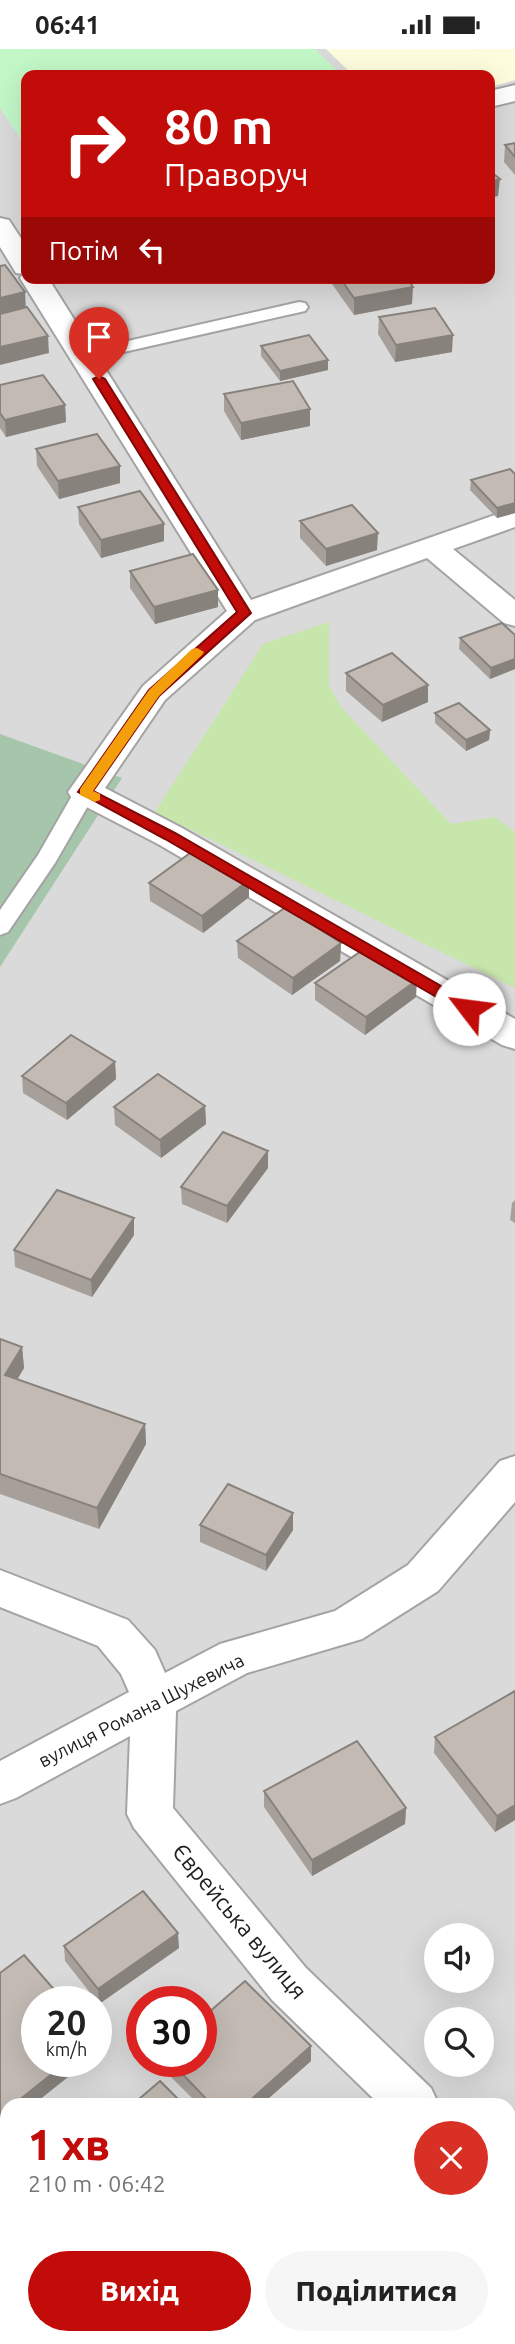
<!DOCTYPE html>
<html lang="uk">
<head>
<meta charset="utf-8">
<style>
	:root { --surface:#fff; --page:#f6f6f6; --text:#222; --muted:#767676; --accent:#c20c09 }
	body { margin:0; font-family:Ubuntu,sans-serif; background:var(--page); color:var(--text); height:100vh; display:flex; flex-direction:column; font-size:26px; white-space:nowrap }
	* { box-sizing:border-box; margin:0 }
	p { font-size:23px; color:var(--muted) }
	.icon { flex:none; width:38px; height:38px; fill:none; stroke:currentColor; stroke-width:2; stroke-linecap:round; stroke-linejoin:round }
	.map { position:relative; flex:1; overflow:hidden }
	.drawer { position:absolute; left:0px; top:2049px; width:516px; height:247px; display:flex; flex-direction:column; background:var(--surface); border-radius:21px 21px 0 0; box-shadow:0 7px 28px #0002 }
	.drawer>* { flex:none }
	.banner { position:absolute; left:21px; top:21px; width:474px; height:214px; border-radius:14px; box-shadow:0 7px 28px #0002; background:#c20c09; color:#fff; overflow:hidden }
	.tools { position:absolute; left:424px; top:1874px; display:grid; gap:14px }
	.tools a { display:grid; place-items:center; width:70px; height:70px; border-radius:50%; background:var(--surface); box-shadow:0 7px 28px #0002; font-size:35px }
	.speed { position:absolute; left:21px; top:1937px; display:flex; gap:14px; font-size:35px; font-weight:700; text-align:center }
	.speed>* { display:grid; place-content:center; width:91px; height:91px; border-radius:50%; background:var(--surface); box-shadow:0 7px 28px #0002; line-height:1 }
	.speed small { font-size:18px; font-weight:400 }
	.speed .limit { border:10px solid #d22; background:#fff; color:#111 }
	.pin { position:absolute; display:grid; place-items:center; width:60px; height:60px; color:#fff; margin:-72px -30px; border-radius:50% 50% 50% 0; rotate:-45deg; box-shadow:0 0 7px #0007 }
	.pin .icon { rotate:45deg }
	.me { position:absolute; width:77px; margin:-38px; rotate:300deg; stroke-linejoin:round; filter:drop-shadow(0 0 5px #0008) }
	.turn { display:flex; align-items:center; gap:24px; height:147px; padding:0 28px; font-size:32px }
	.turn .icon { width:91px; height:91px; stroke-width:2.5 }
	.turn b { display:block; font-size:49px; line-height:60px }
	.then { display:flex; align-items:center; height:66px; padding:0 28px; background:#0003; gap:14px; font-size:26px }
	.round { display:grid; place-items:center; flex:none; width:74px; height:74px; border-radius:37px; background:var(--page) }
	.summary { display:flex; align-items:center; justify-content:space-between; height:119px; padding:0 28px }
	h1 { font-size:42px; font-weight:800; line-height:52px; color:var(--accent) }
	.cta { display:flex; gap:14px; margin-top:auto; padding:14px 28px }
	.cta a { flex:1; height:80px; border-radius:42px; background:var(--accent); color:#fff; font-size:28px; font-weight:800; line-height:80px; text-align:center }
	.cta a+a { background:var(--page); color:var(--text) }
	.status { display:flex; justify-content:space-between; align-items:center; height:49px; padding:0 35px; background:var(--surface); direction:ltr }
	.status svg { height:19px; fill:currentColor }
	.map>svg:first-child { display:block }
	.residential { fill:#dbdada; fill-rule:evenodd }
	.education { fill:#fdfddd }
	.grass { fill:#c7e6ab }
	.cemetery { fill:#a6c6ab }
	.park { fill:#c2f7c7 }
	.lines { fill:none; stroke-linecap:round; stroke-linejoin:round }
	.service-casing { stroke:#a4a4a4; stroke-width:4 }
	.minor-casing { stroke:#a4a4a4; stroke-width:4 }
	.service { fill:#fff; fill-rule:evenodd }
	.minor { fill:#fff; fill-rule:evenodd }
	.wall { fill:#a7a09a }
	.shaded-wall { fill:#88827d }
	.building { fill:#c2bab3; stroke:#88827d; stroke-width:2 }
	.route { fill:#c20c09; stroke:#7e0806; stroke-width:2 }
	.slow { fill:#f59e0b }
	.labels { text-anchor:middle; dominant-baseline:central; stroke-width:5; stroke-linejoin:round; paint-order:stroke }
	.street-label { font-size:19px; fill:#1d1d1d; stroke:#fff }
	.near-street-label { font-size:23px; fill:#1d1d1d; stroke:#fff }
</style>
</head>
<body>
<div class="status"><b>06:41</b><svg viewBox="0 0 49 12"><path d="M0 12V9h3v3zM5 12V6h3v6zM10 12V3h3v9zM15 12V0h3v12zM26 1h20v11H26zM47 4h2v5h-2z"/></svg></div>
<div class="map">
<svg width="515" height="2295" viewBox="0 0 515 2295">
	<rect width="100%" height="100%" fill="#eeebe4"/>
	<path class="residential" d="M0 0H515V2295H0ZM26 26H490V229H26ZM436 1886H481V1932H436ZM37 1953H96V2012H37ZM142 1953H201V2012H142ZM436 1970H481V2016H436ZM7 2056H509V2289H7Z"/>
	<polygon class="education" points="326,0 515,0 515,31 490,38 490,26 353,26"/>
	<polygon class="grass" points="329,573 329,636 341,658 451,775 495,768 515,783 515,939 155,763 263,595"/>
	<polygon class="cemetery" points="0,685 122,729 0,918"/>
	<polygon class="park" points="0,0 315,0 342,26 26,26 26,98 0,59"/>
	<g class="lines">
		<defs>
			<g id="service">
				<polygon points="299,253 305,254 308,258 305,262 84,312 75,307 84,302"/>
				<polygon points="85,736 93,738 96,743 55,814 8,883 0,886 0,861 38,806 77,738"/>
			</g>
			<g id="minor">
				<polygon points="515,36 515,52 490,58 490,42"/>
				<polygon points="0,169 9,171 26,197 26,229 48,229 251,551 515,459 515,478 453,500 515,551 515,577 504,574 427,509 255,571 165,651 105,739 182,779 515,970 515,1000 502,996 158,795 73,751 68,743 143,637 227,562 20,229 23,225 16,224 0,198"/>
				<polygon points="515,1407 515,1453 438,1542 362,1590 247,1624 176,1662 173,1759 306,1919 431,2039 439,2056 380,2056 272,1951 134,1779 127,1765 130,1687 16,1749 0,1755 0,1712 129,1643 121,1625 98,1597 0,1558 0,1521 128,1571 155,1601 165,1624 220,1595 335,1562 408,1516 500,1412"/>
				<polygon points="509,2138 515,2141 515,2196 509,2194"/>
			</g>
		</defs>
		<use href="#service" class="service-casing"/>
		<use href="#minor" class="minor-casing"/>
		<use href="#service" class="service"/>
		<use href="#minor" class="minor"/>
	</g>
	<g class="wall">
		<polygon points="515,94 515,126 504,113 505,96"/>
		<polygon points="332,229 407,229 412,255 354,266 332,235"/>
		<polygon points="379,268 452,303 395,313 378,285"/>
		<polygon points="261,297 328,321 280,332 261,307"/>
		<polygon points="0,336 65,356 66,373 6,388 0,379"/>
		<polygon points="224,345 310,360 310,377 241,391 224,362"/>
		<polygon points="36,400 120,417 120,434 59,450 37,417"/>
		<polygon points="515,425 515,464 497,469 470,441 471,431"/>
		<polygon points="78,458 164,475 164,492 101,509 79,475"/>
		<polygon points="300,472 377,501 326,517 300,489"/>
		<polygon points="130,522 218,541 218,558 155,575 130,539"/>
		<polygon points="515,586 515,620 490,630 459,600 460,589"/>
		<polygon points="346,624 428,636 428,653 382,673 346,642"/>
		<polygon points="435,664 490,681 489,691 466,702 435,674"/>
		<polygon points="149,834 249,848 203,884 150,852"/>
		<polygon points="237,892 341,894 340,912 292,946 238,909"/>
		<polygon points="315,934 416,948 365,986 315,951"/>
		<polygon points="115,1013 116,1030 67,1071 23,1044 22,1027"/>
		<polygon points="205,1057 206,1075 161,1109 115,1076 114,1058"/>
		<polygon points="268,1102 268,1119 227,1174 182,1155 181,1138"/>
		<polygon points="515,1151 515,1174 510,1171 512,1154"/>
		<polygon points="134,1186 92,1248 15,1218 14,1201"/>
		<polygon points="0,1290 22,1298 24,1319 17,1331 145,1375 146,1395 99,1480 0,1445"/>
		<polygon points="200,1476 293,1481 266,1522 200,1493"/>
		<polygon points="515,1642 515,1771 495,1783 434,1704 435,1688"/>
		<polygon points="264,1742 406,1759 405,1775 312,1827 264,1758"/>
		<polygon points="64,1897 179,1899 99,1955 65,1912"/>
		<polygon points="311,1997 311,2012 261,2056 199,2056 162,2019 162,2012 201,2012"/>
	</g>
	<g class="shaded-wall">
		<polygon points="500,130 498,147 490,149 490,133"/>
		<polygon points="413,238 412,255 354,266 354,249"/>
		<polygon points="25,243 26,260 0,266 0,249"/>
		<polygon points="453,286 452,303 395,313 396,296"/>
		<polygon points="48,287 49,304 0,316 0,298"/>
		<polygon points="328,311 328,321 280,332 280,322"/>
		<polygon points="65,356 66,373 6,388 5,371"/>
		<polygon points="310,360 310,377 241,391 241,374"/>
		<polygon points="120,417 120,434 59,450 58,432"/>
		<polygon points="515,454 515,464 497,469 497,459"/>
		<polygon points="164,475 164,492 101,509 101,491"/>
		<polygon points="378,484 377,501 326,517 326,500"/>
		<polygon points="218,541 218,558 155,575 154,558"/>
		<polygon points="515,610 515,620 490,630 491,619"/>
		<polygon points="428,636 428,653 382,673 383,656"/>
		<polygon points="490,681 489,691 466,702 466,691"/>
		<polygon points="249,831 249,848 203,884 202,867"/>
		<polygon points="341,894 340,912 292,946 293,929"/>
		<polygon points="417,931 416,948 365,986 366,968"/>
		<polygon points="115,1013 116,1030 67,1071 66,1054"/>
		<polygon points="205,1057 206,1075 161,1109 160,1091"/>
		<polygon points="268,1102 268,1119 227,1174 227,1157"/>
		<polygon points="134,1169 134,1186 92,1248 91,1231"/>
		<polygon points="22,1298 24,1319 7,1347 5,1326"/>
		<polygon points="145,1375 146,1395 99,1480 97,1459"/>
		<polygon points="293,1464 293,1481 266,1522 266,1506"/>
		<polygon points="515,1756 515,1771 495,1783 497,1767"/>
		<polygon points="406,1759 405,1775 312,1827 312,1811"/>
		<polygon points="178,1884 179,1899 99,1955 98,1940"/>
		<polygon points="97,1989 99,2004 96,2006 96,1990"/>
		<polygon points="311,1997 311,2012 261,2056 245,2056"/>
		<polygon points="68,2012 88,2012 33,2056 13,2056"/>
		<polygon points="7,2061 7,2077 2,2081 0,2066"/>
		<polygon points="7,2219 7,2234 0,2238 0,2223"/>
	</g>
	<g class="building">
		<polygon points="515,94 515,108 505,96"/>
		<polygon points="490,122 500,130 490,133"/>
		<polygon points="5,216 25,243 0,249 0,217"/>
		<polygon points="340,229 407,229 413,238 354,249"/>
		<polygon points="27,258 48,287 0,298 0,265"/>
		<polygon points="435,259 453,286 396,296 379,268"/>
		<polygon points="309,286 328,311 280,322 261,297"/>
		<polygon points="43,326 65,356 5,371 0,364 0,336"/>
		<polygon points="293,332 310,360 241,374 224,345"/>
		<polygon points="97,385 120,417 58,432 36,400"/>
		<polygon points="510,420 515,425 515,454 497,459 471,431"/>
		<polygon points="140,442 164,475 101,491 78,458"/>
		<polygon points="352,456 378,484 326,500 300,472"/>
		<polygon points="193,505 218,541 154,558 130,522"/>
		<polygon points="502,574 515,586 515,610 491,619 460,589"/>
		<polygon points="392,604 428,636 383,656 346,624"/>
		<polygon points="459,654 490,681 466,691 435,664"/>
		<polygon points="197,799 249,831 202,867 149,834"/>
		<polygon points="286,858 341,894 293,929 237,892"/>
		<polygon points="367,898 417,931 366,968 315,934"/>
		<polygon points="71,986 115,1013 66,1054 22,1027"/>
		<polygon points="158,1025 205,1057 160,1091 114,1058"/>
		<polygon points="223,1083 268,1102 227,1157 181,1138"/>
		<polygon points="57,1141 134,1169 91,1231 14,1201"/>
		<polygon points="0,1290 22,1298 5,1326 145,1375 97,1459 0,1425"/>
		<polygon points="228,1435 293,1464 266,1506 200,1476"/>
		<polygon points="515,1642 515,1756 497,1767 435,1688"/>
		<polygon points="357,1692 406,1759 312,1811 264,1742"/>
		<polygon points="143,1842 178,1884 98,1940 64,1897"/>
		<polygon points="24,1906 65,1953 37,1953 37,2012 68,2012 13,2056 7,2056 7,2061 0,2066 0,1924"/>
		<polygon points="245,1932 311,1997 245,2056 212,2056 170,2012 201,2012 201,1970"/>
		<polygon points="160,2032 184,2056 132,2056"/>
		<polygon points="7,2134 7,2219 0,2223 0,2138"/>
	</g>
	<polygon class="route" points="99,327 105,330 251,564 159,647 93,742 175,784 474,956 476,960 474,964 464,964 165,790 78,743 149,641 237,563 93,330"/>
	<polygon class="slow" points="197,599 204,603 202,606 159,647 93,742 100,745 100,751 95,753 80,746 80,740 149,641 192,600"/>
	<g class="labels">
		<g class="street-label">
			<text transform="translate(141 1661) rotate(-27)">вулиця Романа Шухевича</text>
		</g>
		<g class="near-street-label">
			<text transform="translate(240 1872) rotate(50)">Єврейська вулиця</text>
		</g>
	</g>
</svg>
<div class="tools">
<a><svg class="icon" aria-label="sound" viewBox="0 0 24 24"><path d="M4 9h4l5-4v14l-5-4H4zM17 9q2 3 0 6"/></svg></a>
<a><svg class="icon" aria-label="search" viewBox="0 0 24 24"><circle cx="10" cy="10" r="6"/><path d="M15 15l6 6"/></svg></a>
</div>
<div class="speed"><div>20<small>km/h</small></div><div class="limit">30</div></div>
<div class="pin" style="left:99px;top:330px;background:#d93025"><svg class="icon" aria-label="arrive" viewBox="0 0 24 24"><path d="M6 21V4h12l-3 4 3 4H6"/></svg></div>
<svg class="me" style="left:469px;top:960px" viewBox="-20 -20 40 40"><circle r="19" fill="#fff"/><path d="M0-13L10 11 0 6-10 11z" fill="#c20c09"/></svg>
<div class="banner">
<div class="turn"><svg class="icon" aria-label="right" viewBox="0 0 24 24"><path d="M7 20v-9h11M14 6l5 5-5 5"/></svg><div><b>80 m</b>Праворуч</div></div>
<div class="then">Потім<svg class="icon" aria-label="left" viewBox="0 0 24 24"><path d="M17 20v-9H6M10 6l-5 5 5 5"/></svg></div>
</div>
<section class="drawer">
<div class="summary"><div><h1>1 хв</h1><p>210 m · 06:42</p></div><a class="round" style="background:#d93025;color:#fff"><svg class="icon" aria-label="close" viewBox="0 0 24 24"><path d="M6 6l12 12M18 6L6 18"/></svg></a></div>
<div class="cta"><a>Вихід</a><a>Поділитися</a></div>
</section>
</div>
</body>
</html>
